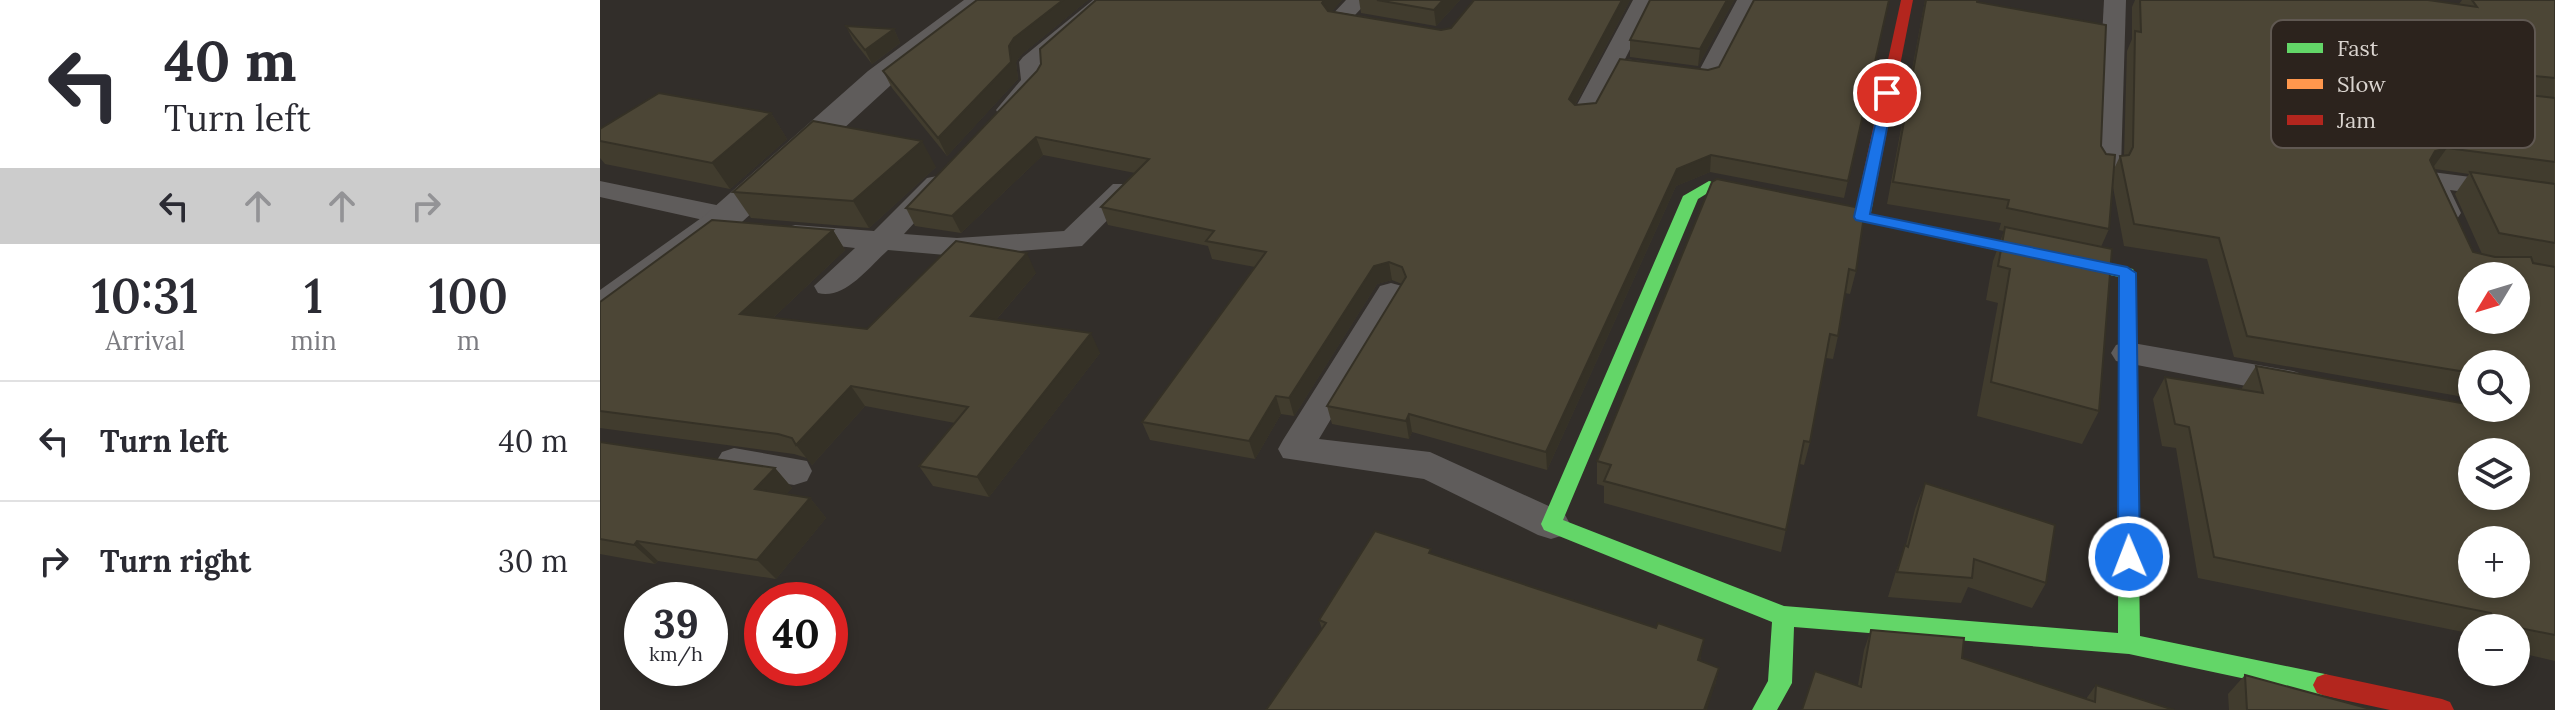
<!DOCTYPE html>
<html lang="en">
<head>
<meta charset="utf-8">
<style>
	:root { --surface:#fff; --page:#f2f2f3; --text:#2b2b33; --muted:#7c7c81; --line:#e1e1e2 }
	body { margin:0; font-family:Lora,serif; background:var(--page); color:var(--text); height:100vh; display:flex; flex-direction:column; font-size:30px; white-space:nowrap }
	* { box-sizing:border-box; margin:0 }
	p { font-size:26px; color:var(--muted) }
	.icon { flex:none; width:44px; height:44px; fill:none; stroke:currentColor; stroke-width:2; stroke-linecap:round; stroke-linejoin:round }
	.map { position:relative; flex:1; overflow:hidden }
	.details { display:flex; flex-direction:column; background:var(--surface); width:600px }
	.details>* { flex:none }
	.top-card { background:#fff; color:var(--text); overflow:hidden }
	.needle { width:52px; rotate:232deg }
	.buttons { position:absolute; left:1858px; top:262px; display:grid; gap:16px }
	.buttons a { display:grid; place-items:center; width:72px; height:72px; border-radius:50%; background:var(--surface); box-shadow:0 4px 12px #0003; font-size:40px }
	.speed { position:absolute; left:24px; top:582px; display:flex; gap:16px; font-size:40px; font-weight:700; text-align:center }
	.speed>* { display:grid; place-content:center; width:104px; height:104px; border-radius:50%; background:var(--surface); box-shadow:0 4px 12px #0003; line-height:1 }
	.speed small { font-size:20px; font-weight:400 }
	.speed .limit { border:12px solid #d22; background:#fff; color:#111 }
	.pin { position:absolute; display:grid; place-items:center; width:68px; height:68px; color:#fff; margin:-34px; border:4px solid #fff; border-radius:50%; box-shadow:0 2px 8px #0007 }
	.me { position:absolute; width:88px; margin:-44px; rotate:359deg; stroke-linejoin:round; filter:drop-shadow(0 0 6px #0008) }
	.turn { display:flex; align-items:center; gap:28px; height:168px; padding:0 32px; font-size:36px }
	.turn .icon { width:104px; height:104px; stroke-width:2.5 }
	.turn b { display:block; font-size:56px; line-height:68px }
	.lanes { display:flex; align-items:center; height:76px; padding:0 32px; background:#0003; justify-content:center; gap:40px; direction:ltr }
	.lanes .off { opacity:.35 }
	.eta { display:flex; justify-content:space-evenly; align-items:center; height:136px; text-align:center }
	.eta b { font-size:48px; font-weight:600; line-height:56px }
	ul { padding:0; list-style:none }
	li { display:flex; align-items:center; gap:24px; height:120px; padding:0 32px; border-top:2px solid var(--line) }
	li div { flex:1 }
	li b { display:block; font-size:30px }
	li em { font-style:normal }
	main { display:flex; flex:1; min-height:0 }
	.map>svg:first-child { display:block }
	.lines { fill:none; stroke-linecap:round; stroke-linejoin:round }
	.lane { fill:#5f5c5b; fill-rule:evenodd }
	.street { fill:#5f5c5b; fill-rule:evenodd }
	.fast { fill:#63d668; fill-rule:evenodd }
	.slow { fill:#ff974d; fill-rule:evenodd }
	.jam { fill:#b3261e; fill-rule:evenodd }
	.wall { fill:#413c2e; fill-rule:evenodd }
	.shaded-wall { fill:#353126 }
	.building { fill:#4c4636; stroke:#353126; stroke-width:2; fill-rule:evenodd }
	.route { fill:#1a73e8; stroke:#114b97; stroke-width:2 }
	.key { fill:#2c231d; stroke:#605852; stroke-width:2 }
	.key-label { font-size:22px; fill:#dad4cf }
</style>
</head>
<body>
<main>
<section class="details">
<div class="top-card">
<div class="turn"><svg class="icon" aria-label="left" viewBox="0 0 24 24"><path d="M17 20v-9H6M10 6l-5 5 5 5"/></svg><div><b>40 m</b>Turn left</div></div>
<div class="lanes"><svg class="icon" aria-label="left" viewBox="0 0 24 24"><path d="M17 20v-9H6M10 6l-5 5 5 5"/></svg><svg class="icon off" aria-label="ahead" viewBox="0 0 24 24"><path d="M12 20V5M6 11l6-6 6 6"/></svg><svg class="icon off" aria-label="ahead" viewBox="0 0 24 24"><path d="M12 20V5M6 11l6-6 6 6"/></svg><svg class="icon off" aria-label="right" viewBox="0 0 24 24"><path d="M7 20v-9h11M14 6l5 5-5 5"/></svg></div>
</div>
<div class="eta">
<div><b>10:31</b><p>Arrival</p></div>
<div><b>1</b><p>min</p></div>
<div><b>100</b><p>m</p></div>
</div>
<ul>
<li><svg class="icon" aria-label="left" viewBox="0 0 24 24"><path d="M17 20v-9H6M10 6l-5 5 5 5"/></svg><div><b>Turn left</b></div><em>40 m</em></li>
<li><svg class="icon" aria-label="right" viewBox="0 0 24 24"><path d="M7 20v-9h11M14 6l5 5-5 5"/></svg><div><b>Turn right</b></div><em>30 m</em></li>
</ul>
</section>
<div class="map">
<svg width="1955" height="710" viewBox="0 0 1955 710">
	<rect width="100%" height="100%" fill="#322e2a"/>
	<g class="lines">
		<g class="lane">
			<polygon points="493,0 517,0 443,64 445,81 417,115 399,115 396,110 421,80 419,62 423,57"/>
			<polygon points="746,0 769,0 755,15 782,20 785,25 782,30 774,32 731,24 728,19"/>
			<polygon points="1033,0 1055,0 1025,59 1100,69 1137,0 1159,0 1115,82 1107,84 1018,72 993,119 975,119 972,114"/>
			<polygon points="1504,0 1526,0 1521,168 1517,174 1499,174 1495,168"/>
			<polygon points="1832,172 1955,188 1955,204 1850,190 1861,213 1857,219 1837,219 1819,180 1823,174"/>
			<path d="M337 176 347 178 350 184 304 234 357 238 464 231 513 184H533L537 190 482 246 357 256 288 250C269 267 245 300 218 293L214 286 255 248 185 240 181 234 185 228 195 225 274 231 327 178Z"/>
			<polygon points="0,181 126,207 136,210 140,216 136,222 126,225 0,197"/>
			<polygon points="791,283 802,286 806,293 719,439 830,452 964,513 970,524 964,535 951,539 938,535 824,479 683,458 678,449 683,440 780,286"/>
			<polygon points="1527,342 1693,371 1705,375 1709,383 1705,391 1693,395 1516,361 1511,353 1516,345"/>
			<polygon points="134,448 207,461 212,471 207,481 194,485 122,472 116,462 122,452"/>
		</g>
		<polygon class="street" points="364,0 399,0 291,85 118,244 15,320 0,324 0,290 104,216 268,71"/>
		<polygon class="fast" points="1109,181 1255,211 1260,199 1270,199 1273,202 1270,217 1262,222 1111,191 1098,199 963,520 1184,606 1518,633 1519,277 1491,271 1489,267 1497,262 1533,269 1535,273 1540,636 1725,674 1733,677 1737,685 1733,693 1725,696 1529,654 1194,627 1192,683 1177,710 1152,710 1168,681 1172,622 944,530 941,524 1083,196"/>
		<polygon class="slow" points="1262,212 1497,262 1505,267 1497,272 1256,220 1254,217 1256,214"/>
		<g class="jam">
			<polygon points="1301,0 1313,0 1273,202 1265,207 1257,202"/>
			<polygon points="1725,674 1842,699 1850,702 1854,710 1790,710 1725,696 1717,693 1713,685 1717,677"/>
		</g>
	</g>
	<g class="wall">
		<polygon points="377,0 488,0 421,55 416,62 418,79 347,156 292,88 283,71"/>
		<polygon points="496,0 742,0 732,11 841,30 1030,0 975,105 996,103 1119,67 1289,0 1244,198 1110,172 1076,186 947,470 812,432 809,439 732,424 727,406 802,284 792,280 777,284 694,416 681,414 655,459 550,440 542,422 655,267 612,259 608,246 508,225 501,207 535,173 443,155 361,233 315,226 306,208 437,71"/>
		<polygon points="759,0 860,0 836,26 761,13"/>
		<polygon points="1050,0 1134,0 1098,66 1030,57 1030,40"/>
		<path d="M1325 0H1377V2L1501 146 1514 169 1520 156 1524 155 1527 51 1532 39V7L1535 0H1828L1859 4 1862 0H1955V661L1916 652V628H1872V643L1868 633 1598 578 1576 448 1562 446 1553 399 1565 377 1642 389V388L1656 366 1872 408H1916V364H1872V403L1864 397 1634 357 1607 259 1524 246 1513 187 1509 229 1501 247 1499 411 1482 444 1377 416 1398 303 1386 300 1393 261 1404 231 1399 230 1401 223 1287 204ZM1835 169 1869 174 1855 194 1882 254 1873 252Z"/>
		<polygon points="246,26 294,29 300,43 272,64 253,40"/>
		<polygon points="171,113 187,139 130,189 5,164 0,158 0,129"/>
		<polygon points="336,167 269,228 151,218 133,192"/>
		<polygon points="1112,182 1256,271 1250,294 1245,293 1238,336 1233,359 1226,358 1210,442 1204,465 1200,464 1181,552 1004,503 1004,486 997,484 997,461"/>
		<polygon points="233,230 245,250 173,318 267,329 436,273 396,320 500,353 389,497 333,486 319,466 355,423 265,406 212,465 207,458 194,454 0,428 0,302"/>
		<polygon points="0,442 175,468 192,488 186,494 210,498 226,518 176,579 58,561 55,564 0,554"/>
		<polygon points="1325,483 1446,583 1432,608 1368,587 1361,603 1288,597 1296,571 1306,545 1315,509"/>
		<polygon points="832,554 1101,657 1100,661 1119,668 1115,685 722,629 719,620"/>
		<polygon points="1271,630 1486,699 1496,685 1574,710 1202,710 1258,685 1264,650"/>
		<polygon points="1645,675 1774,710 1629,710 1628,694"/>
	</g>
	<g class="shaded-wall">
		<polygon points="463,0 488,0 421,55 416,62 418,79 347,156 338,138 414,38"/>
		<polygon points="724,0 742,0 725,19 722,3"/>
		<polygon points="843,0 860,0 836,26 834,10"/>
		<polygon points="1022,0 1030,0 969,116 969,99"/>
		<polygon points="1127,0 1134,0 1098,66 1100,49"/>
		<polygon points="294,29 300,43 272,64 265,50"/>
		<polygon points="1818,64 1805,84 1803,72 1808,66"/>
		<polygon points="171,113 187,139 130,189 112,163"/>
		<polygon points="436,137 443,155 361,233 352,216"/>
		<polygon points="322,141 336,167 269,228 253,201"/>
		<polygon points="1847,148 1832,169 1820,172 1835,151"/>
		<polygon points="1111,155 1110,172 1076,186 947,470 946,452 1077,169"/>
		<polygon points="233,230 245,250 156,334 140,314"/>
		<polygon points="427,253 436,273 382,336 371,316"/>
		<polygon points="789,262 792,280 777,284 694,416 689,398 774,266"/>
		<polygon points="491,333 500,353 389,497 377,477"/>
		<polygon points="251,386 265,406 212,465 196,445"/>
		<polygon points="676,396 681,414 655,459 649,441"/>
		<polygon points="809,414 812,432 809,439 806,421"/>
		<polygon points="175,468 192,488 173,509 155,489"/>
		<polygon points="210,498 226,518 176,579 157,560"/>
		<polygon points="37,541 58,561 55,564 34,545"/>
		<polygon points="1104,639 1101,657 1095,678 1098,660"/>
		<polygon points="1119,668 1115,685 1107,710 1104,710"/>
	</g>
	<g class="building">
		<polygon points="377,0 463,0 414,38 409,46 411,62 338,138 283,71"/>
		<polygon points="496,0 724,0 722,3 728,11 841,30 851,28 874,0 1022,0 969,99 975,105 996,103 1020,59 1108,70 1119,67 1154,0 1289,0 1248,181 1111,155 1077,169 946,452 809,414 806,421 727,406 806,277 802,267 789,262 774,266 689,398 676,396 649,441 542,422 666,252 606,241 614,231 501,207 549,159 436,137 352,216 306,208 437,71 441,64 440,49"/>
		<polygon points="777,0 843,0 834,10"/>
		<polygon points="1050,0 1127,0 1100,49 1030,40"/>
		<polygon points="1326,0 1377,0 1377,2 1506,25 1501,146 1506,154 1515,155 1509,229 1407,208 1409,200 1293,182"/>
		<path d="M1540 0H1828L1877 7 1872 0H1955V78L1818 64 1808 66 1803 72 1808 82 1955 98V162L1847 148 1835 151 1830 160 1873 252 1895 257H1931L1933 263 1955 267V635L1895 623 1891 613 1614 557 1589 427 1575 424 1565 377 1663 393 1656 366 1872 405V408H1916V364H1872V373L1647 336 1619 238 1534 224 1520 156 1529 155 1533 147 1535 31 1541 32ZM1872 276H1916V320H1872ZM1872 452H1916V496H1872ZM1872 540H1916V584H1872Z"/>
		<polygon points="246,26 294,29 265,50"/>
		<polygon points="59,93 171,113 112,163 0,141 0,129"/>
		<polygon points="213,121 322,141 253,201 133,192"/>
		<polygon points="1870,172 1955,184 1955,243 1899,233"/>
		<polygon points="1117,179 1265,209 1256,271 1249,269 1238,336 1230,334 1210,442 1204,441 1186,530 1004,481 1011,465 997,461 1112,182"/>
		<polygon points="112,220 233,230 140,314 267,329 356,241 427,253 371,316 491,333 377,477 319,466 368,407 251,386 196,445 192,438 178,434 0,411 0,302"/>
		<polygon points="1405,227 1512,249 1499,411 1391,382 1410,269 1398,266"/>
		<polygon points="0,442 175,468 155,489 210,498 157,560 37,541 34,545 0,539"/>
		<polygon points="1325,483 1455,525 1446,583 1374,559 1372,578 1297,572 1305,545 1308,547"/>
		<polygon points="775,531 831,549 829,553 1056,628 1058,623 1104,639 1098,660 1119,668 1104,710 666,710 726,623 719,620"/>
		<polygon points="1271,630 1364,638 1362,658 1495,702 1496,685 1574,710 1202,710 1215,671 1261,687"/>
		<polygon points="1645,675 1774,710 1647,710"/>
	</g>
	<polygon class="route" points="1283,90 1294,93 1270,214 1527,267 1536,273 1540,557 1536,563 1521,563 1518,557 1519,276 1256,220 1254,217"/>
	<rect x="1671" y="20" width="264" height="128" rx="12" class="key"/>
	<rect x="1687" y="43" width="36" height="10" fill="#63d668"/>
	<rect x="1687" y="79" width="36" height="10" fill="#ff974d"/>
	<rect x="1687" y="115" width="36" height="10" fill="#b3261e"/>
	<g class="key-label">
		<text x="1737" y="56">Fast</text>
		<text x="1737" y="92">Slow</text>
		<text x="1737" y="128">Jam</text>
	</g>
</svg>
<div class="buttons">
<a><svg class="needle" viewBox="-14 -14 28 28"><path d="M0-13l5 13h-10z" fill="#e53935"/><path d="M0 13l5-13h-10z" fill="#7c7c81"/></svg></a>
<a><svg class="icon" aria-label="search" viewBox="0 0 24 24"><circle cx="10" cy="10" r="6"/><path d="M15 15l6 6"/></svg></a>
<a><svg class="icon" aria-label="layers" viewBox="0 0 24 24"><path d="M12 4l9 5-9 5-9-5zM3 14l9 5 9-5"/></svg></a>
<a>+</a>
<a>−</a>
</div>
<div class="speed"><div>39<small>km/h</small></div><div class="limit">40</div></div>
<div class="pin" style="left:1287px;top:93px;background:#d93025"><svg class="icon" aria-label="arrive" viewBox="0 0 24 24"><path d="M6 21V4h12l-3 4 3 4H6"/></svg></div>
<svg class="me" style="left:1529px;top:557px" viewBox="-20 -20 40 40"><circle r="17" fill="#1a73e8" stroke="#fff" stroke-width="3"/><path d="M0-11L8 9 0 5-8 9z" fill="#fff"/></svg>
</div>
</main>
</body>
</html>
